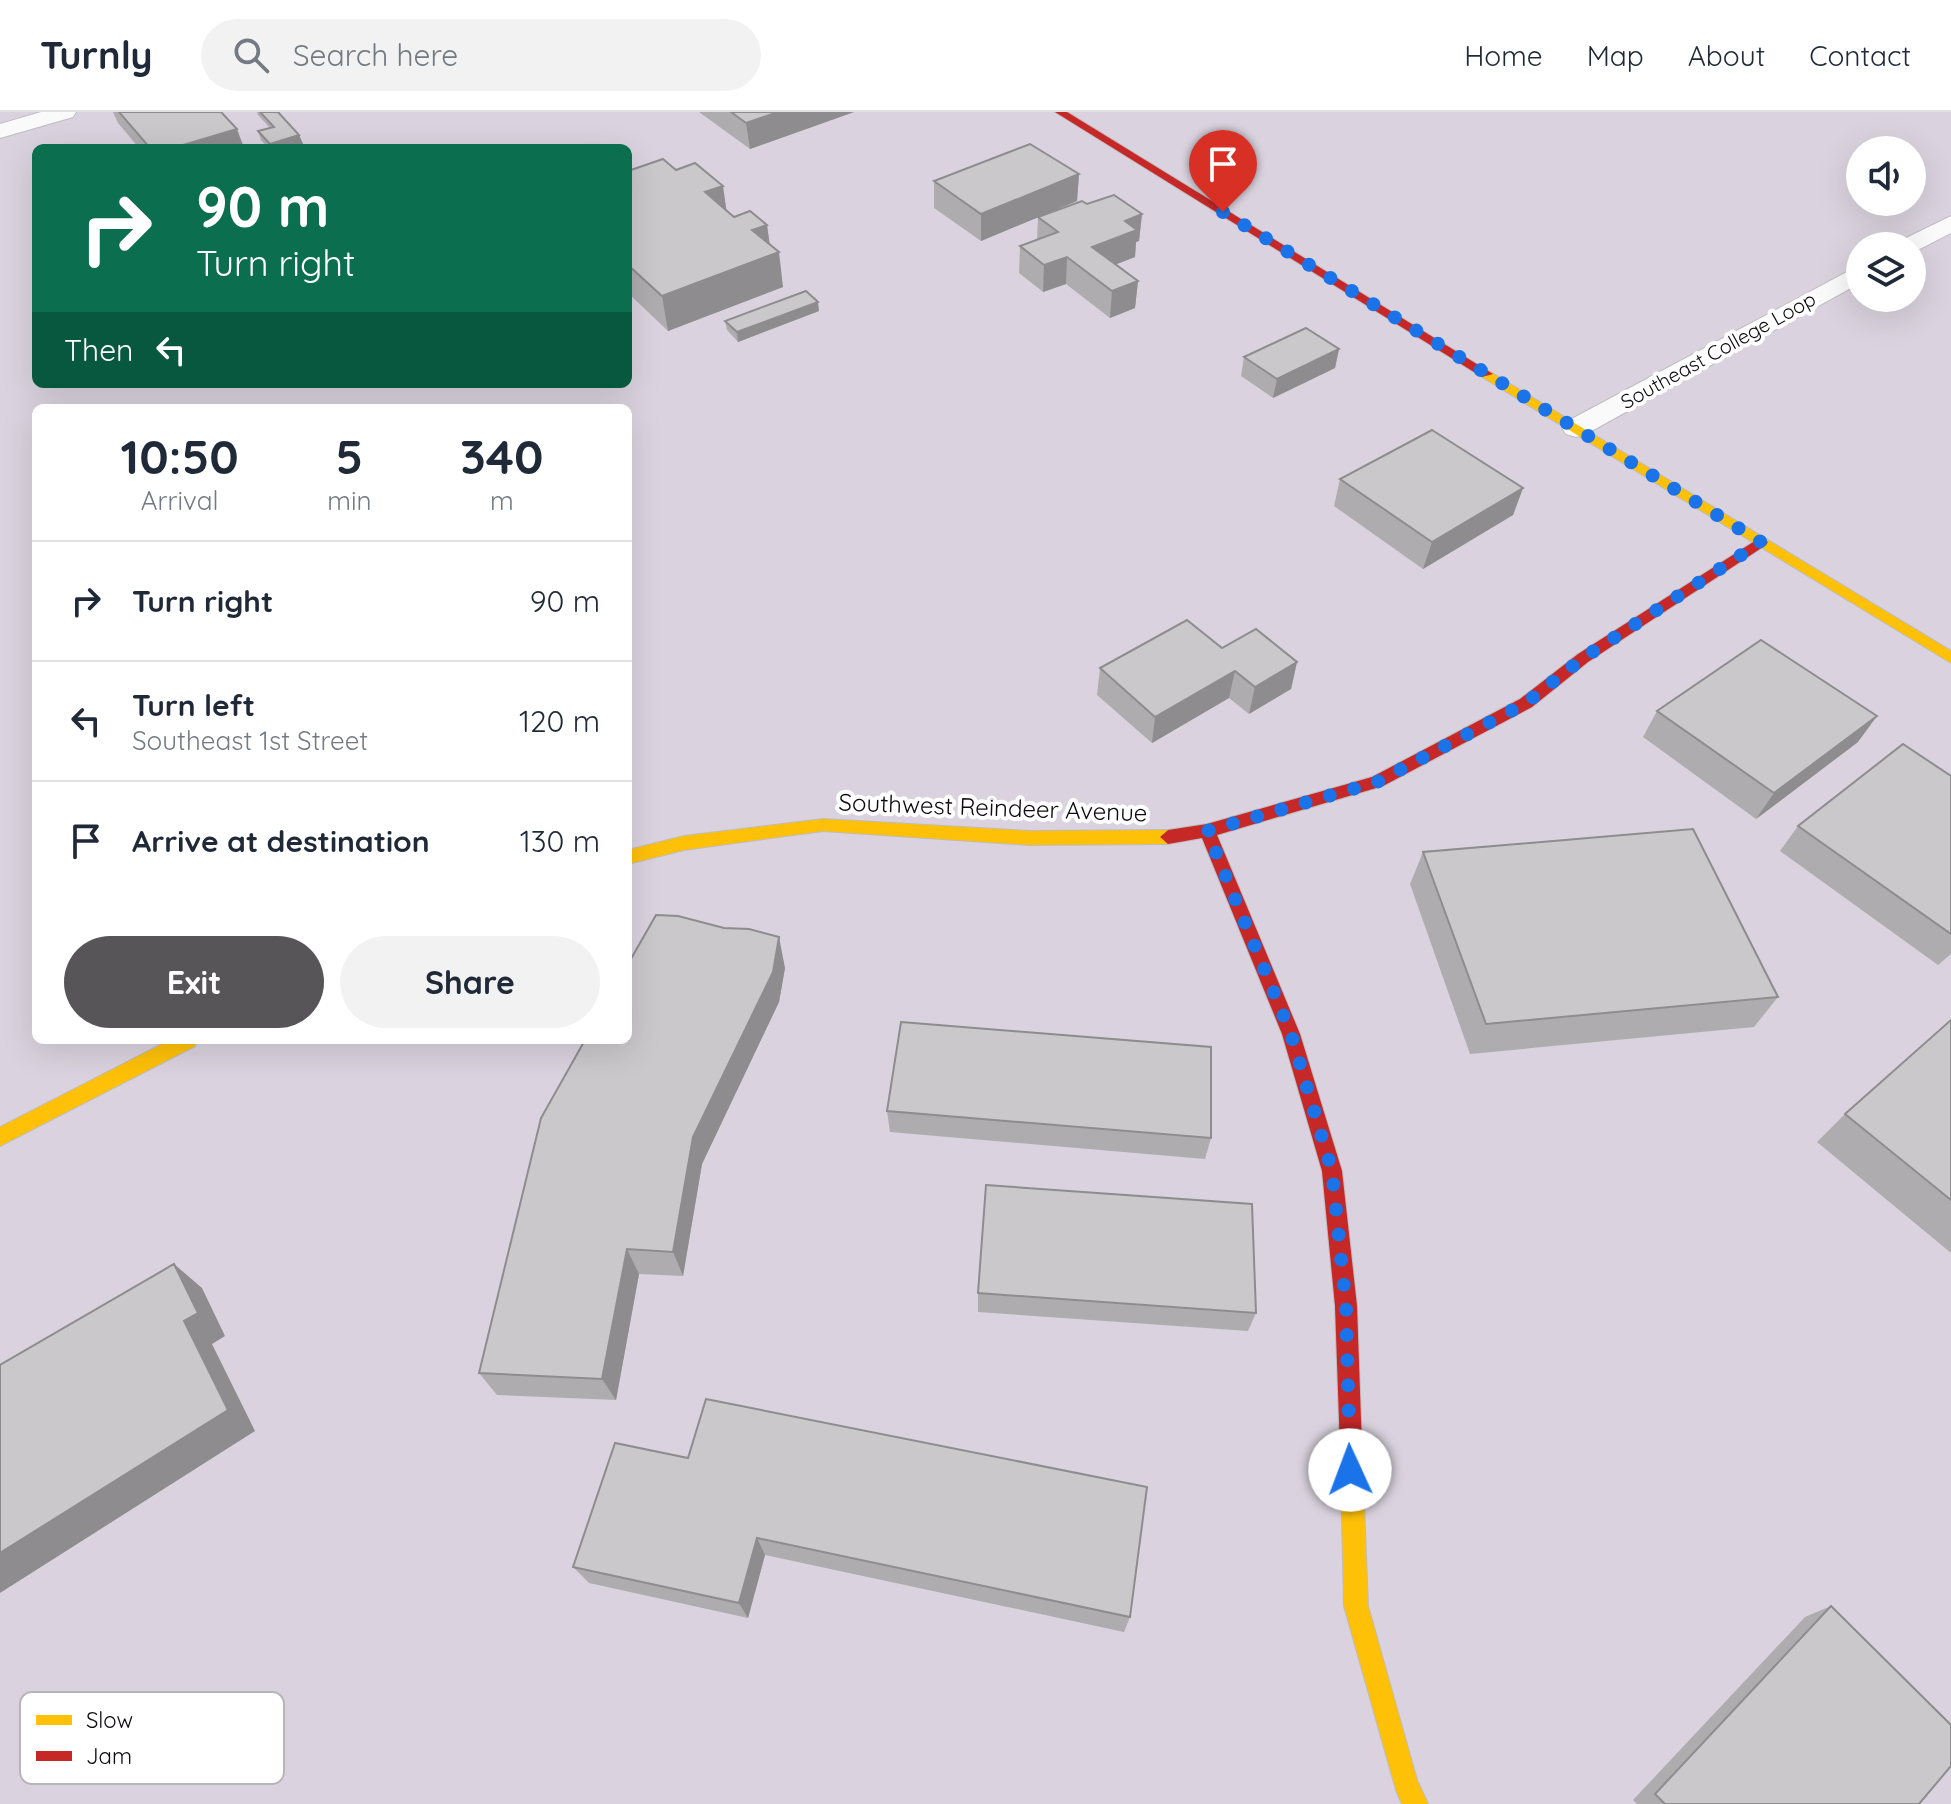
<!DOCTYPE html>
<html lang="en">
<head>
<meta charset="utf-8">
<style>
	:root { --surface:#fff; --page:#f2f2f3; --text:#1f2937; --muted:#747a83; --line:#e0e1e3; --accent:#585559 }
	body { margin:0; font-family:Quicksand,sans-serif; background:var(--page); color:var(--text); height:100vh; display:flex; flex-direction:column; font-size:30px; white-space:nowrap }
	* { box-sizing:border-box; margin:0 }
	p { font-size:26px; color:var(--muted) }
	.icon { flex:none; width:44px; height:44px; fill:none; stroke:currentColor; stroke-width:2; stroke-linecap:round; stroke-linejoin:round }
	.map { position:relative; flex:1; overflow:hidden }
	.details { position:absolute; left:32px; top:292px; width:600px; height:640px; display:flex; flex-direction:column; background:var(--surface); border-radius:12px; box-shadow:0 8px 32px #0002 }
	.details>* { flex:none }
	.guide { position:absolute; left:32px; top:32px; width:600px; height:244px; border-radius:12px; box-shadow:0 8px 32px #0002; background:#0b6e4f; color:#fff; overflow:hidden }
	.fabs { position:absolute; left:1846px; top:24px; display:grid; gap:16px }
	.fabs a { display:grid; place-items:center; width:80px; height:80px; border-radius:50%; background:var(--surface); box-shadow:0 8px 32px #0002; font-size:40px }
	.pin { position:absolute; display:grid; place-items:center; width:68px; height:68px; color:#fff; margin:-82px -34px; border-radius:50% 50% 50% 0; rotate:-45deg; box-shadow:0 0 8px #0007 }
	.pin .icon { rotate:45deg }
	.me { position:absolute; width:88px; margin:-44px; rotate:358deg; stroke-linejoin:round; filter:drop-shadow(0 0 6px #0008) }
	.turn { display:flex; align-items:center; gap:28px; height:168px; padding:0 32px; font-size:36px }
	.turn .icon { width:104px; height:104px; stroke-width:2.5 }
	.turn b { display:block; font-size:56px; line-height:68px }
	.then { display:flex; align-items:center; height:76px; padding:0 32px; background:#0003; gap:16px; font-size:30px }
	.eta { display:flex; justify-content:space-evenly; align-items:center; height:136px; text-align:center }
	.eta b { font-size:48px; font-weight:800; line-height:56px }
	.cta { display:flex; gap:16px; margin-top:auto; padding:16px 32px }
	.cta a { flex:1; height:92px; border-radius:48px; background:var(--accent); color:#fff; font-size:32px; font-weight:800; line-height:92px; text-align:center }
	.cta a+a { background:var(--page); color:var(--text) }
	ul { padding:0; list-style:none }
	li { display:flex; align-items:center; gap:24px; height:120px; padding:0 32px; border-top:2px solid var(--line) }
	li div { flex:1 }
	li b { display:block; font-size:30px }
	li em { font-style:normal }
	header { display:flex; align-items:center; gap:48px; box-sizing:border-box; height:112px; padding:0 40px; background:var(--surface); border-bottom:2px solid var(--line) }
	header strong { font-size:38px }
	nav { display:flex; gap:44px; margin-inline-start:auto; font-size:28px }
	.search { width:560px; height:72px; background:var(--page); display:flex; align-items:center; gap:20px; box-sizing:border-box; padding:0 28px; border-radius:44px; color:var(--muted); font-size:30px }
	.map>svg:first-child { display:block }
	.built { fill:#dad3df; fill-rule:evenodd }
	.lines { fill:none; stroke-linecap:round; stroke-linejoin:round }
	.street-casing { stroke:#bfbcc1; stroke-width:2 }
	.slow-casing { stroke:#bfbcc1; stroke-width:2 }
	.jam-casing { stroke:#bfbcc1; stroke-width:2 }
	.street { fill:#fbfafb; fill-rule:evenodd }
	.slow { fill:#ffc107; fill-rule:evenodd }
	.jam { fill:#c62828; fill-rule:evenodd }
	.wall { fill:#afacaf }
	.shaded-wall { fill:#8e8c8f }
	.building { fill:#cbc8cc; stroke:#8e8c8f; stroke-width:2 }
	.route { stroke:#1a73e8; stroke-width:14; stroke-dasharray:0 25.2 }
	.labels { text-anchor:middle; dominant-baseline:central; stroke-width:8; stroke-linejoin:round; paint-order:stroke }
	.far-street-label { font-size:20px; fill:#0d0a0e; stroke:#fff }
	.street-label { font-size:24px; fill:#0d0a0e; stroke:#fff }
	.key { fill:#fff; stroke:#b6b6b7; stroke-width:2 }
	.key-label { font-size:22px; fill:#0d0a0e }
</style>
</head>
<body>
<header>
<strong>Turnly</strong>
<div class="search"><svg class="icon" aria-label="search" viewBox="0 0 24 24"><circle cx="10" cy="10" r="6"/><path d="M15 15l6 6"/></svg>Search here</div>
<nav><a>Home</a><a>Map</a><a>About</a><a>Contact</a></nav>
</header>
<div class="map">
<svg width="1951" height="1692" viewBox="0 0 1951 1692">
	<rect width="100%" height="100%" fill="#e2dfe4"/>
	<path class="built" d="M0 0H1951V1692H0ZM36 36H628V272H36ZM1860 38H1912V90H1860ZM1860 134H1912V186H1860ZM36 296H628V928H36Z"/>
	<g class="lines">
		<defs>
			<g id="street">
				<polygon points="41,0 76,0 73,5 0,26 0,12"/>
				<polygon points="1951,104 1951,121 1912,141 1912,134 1896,134 1900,129"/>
				<polygon points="1860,153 1860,171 1586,322 1576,325 1566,322 1562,316 1566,310"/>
			</g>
			<g id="slow">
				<polygon points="1487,258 1951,539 1951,551 1482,265 1482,259"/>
				<polygon points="823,707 1029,719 1168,718 1176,725 1168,732 1029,733 823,719 684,738 628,752 628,738 684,724"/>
				<polygon points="170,928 197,928 195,934 0,1034 0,1015"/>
				<polygon points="1352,1354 1360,1357 1363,1365 1368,1494 1417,1668 1428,1692 1402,1692 1396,1678 1344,1494 1341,1365 1344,1357"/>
			</g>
			<g id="jam">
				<polygon points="1055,0 1067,0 1493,262 1482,265"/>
				<polygon points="1761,425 1768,430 1766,433 1588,550 1532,595 1383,674 1217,723 1300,922 1342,1059 1357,1194 1363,1365 1360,1373 1352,1376 1344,1373 1341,1365 1335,1194 1322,1059 1282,922 1202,726 1168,732 1160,725 1168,718 1207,712 1372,665 1520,587 1578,542"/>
			</g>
		</defs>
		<use href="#street" class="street-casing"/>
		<use href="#slow" class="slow-casing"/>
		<use href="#jam" class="jam-casing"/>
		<use href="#street" class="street"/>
		<use href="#slow" class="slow"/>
		<use href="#jam" class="jam"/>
	</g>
	<g class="wall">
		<polygon points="113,0 221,0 244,36 139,36 118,11"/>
		<polygon points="257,0 278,0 299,23 303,32 290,36 268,36 261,28 258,19 270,16 258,3"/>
		<polygon points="699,0 854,0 750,37"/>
		<polygon points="628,59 727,98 734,105 767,113 770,133 783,175 668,219 628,181"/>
		<polygon points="1079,62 1077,89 1041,104 1087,92 1142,102 1139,129 1136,130 1135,145 1115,153 1138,169 1135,196 1110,206 1066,172 1043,180 1019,161 1020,134 1037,128 1038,105 981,129 934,96 934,69"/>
		<polygon points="819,199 738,230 727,218 725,209"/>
		<polygon points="1339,237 1335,256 1273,286 1241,264 1244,245"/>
		<polygon points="1340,367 1523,376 1513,403 1423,457 1334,394"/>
		<polygon points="1222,536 1297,550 1291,577 1249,602 1229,586 1152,631 1097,583 1100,556"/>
		<polygon points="1657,599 1858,630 1756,707 1643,625"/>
		<polygon points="1951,664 1951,842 1938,853 1780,739 1798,714"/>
		<polygon points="1423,740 1778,885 1754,915 1470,942 1410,772"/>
		<polygon points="785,856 779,890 702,1052 683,1164 639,1162 616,1288 497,1283 479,1261"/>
		<polygon points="1951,908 1951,1141 1817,1030 1845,1002"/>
		<polygon points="887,999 1211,1026 1205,1047 890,1020"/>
		<polygon points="978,1181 1256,1201 1248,1219 978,1200"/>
		<polygon points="688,1346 1130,1505 1124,1520 765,1443 748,1506 589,1471 573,1455"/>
		<polygon points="1831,1494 1919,1692 1637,1692 1633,1688 1805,1505"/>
	</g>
	<g class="shaded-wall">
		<polygon points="778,0 854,0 750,37 746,11"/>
		<polygon points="237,17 244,36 173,36"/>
		<polygon points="299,23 303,32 290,36 271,36 270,32"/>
		<polygon points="1079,62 1077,89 981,129 981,102"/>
		<polygon points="723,74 728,109 705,80"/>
		<polygon points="1142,102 1139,129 1136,130 1135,145 1090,162 1092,135 1125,109"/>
		<polygon points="767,113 771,143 779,140 783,175 668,219 662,184 752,118"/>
		<polygon points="1067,145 1066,172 1043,180 1044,153"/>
		<polygon points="1138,169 1135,196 1110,206 1112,179"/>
		<polygon points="818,190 819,199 738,230 737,220"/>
		<polygon points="1339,237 1335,256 1273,286 1277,267"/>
		<polygon points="1523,376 1513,403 1423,457 1432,430"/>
		<polygon points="1297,550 1291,577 1249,602 1255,575"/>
		<polygon points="1235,559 1229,586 1152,631 1155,605"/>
		<polygon points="1877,604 1858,630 1756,707 1774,681"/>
		<polygon points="779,825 785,856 779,890 702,1052 683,1164 673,1140 693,1025"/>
		<polygon points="627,1137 639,1162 616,1288 602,1267"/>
		<polygon points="174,1152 202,1176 225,1224 212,1232 255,1319 0,1481 0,1441 184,1209"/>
		<polygon points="757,1426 765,1443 748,1506 739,1491"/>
	</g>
	<g class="building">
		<polygon points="119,0 221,0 237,17 173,36 150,36"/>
		<polygon points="260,0 278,0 299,23 270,32 258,19 274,15"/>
		<polygon points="731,0 778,0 746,11"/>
		<polygon points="1030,32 1079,62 981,102 934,69"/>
		<polygon points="663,47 676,58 695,51 723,74 705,80 734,105 750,99 767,113 752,118 779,140 662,184 628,153 628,59"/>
		<polygon points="1114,83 1142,102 1125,109 1137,118 1092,135 1138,169 1112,179 1067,145 1044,153 1020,134 1058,120 1038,105 1082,89 1087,92"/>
		<polygon points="806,179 818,190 737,220 725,209"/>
		<polygon points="1306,216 1339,237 1277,267 1244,245"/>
		<polygon points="1432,318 1523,376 1432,430 1340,367"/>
		<polygon points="1187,508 1222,536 1256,517 1297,550 1255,575 1235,559 1155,605 1100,556"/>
		<polygon points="1761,528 1877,604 1774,681 1657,599"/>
		<polygon points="1903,632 1951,664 1951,822 1798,714"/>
		<polygon points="1693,717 1778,885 1486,912 1423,740"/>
		<polygon points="656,803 678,804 724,816 749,817 779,825 773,860 693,1025 673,1140 627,1137 602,1267 479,1261 541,1006 585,928 628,928 628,852"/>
		<polygon points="1951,908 1951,1088 1845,1002"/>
		<polygon points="901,910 1211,935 1211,1026 887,999"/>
		<polygon points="986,1073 1252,1092 1256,1201 978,1181"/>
		<polygon points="174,1152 198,1201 184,1209 228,1298 0,1441 0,1253"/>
		<polygon points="706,1287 1147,1375 1130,1505 757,1426 739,1491 573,1455 615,1331 688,1346"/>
		<polygon points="1831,1494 1951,1613 1951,1654 1919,1692 1665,1692 1655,1682"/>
	</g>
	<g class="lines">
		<polyline class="route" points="1223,100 1761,430 1583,546 1526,591 1377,670 1207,719 1291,922 1332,1059 1346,1194 1350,1358"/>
	</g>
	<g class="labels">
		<g class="far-street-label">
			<text transform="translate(1718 238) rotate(-29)">Southeast College Loop</text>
		</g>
		<g class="street-label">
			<text transform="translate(993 695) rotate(2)">Southwest Reindeer Avenue</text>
		</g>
	</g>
	<rect x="20" y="1580" width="264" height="92" rx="12" class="key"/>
	<rect x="36" y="1603" width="36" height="10" fill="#ffc107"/>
	<rect x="36" y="1639" width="36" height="10" fill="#c62828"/>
	<g class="key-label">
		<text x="86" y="1616">Slow</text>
		<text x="86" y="1652">Jam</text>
	</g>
</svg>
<div class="fabs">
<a><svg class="icon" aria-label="sound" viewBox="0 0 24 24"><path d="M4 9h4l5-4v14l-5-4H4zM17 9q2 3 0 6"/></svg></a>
<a><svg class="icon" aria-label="layers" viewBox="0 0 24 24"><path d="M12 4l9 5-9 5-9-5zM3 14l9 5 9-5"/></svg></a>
</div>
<div class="pin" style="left:1223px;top:100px;background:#d93025"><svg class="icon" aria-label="arrive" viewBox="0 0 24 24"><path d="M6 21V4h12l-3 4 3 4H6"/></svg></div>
<svg class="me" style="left:1350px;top:1358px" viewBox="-20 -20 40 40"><circle r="19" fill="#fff"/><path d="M0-13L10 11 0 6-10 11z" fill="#1a73e8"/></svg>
<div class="guide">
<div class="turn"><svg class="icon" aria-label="right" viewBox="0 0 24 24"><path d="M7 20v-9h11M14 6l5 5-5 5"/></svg><div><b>90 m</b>Turn right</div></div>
<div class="then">Then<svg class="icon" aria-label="left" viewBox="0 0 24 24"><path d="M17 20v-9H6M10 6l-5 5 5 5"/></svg></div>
</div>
<section class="details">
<div class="eta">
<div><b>10:50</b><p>Arrival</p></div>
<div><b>5</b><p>min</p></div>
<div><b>340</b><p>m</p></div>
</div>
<ul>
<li><svg class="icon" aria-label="right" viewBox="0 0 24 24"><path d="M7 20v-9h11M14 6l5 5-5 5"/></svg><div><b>Turn right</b></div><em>90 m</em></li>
<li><svg class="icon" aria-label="left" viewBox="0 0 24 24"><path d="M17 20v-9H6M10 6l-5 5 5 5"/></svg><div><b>Turn left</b><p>Southeast 1st Street</p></div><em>120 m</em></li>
<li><svg class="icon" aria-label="arrive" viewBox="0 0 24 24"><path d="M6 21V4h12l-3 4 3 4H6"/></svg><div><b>Arrive at destination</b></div><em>130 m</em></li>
</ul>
<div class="cta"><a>Exit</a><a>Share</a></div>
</section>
</div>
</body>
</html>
